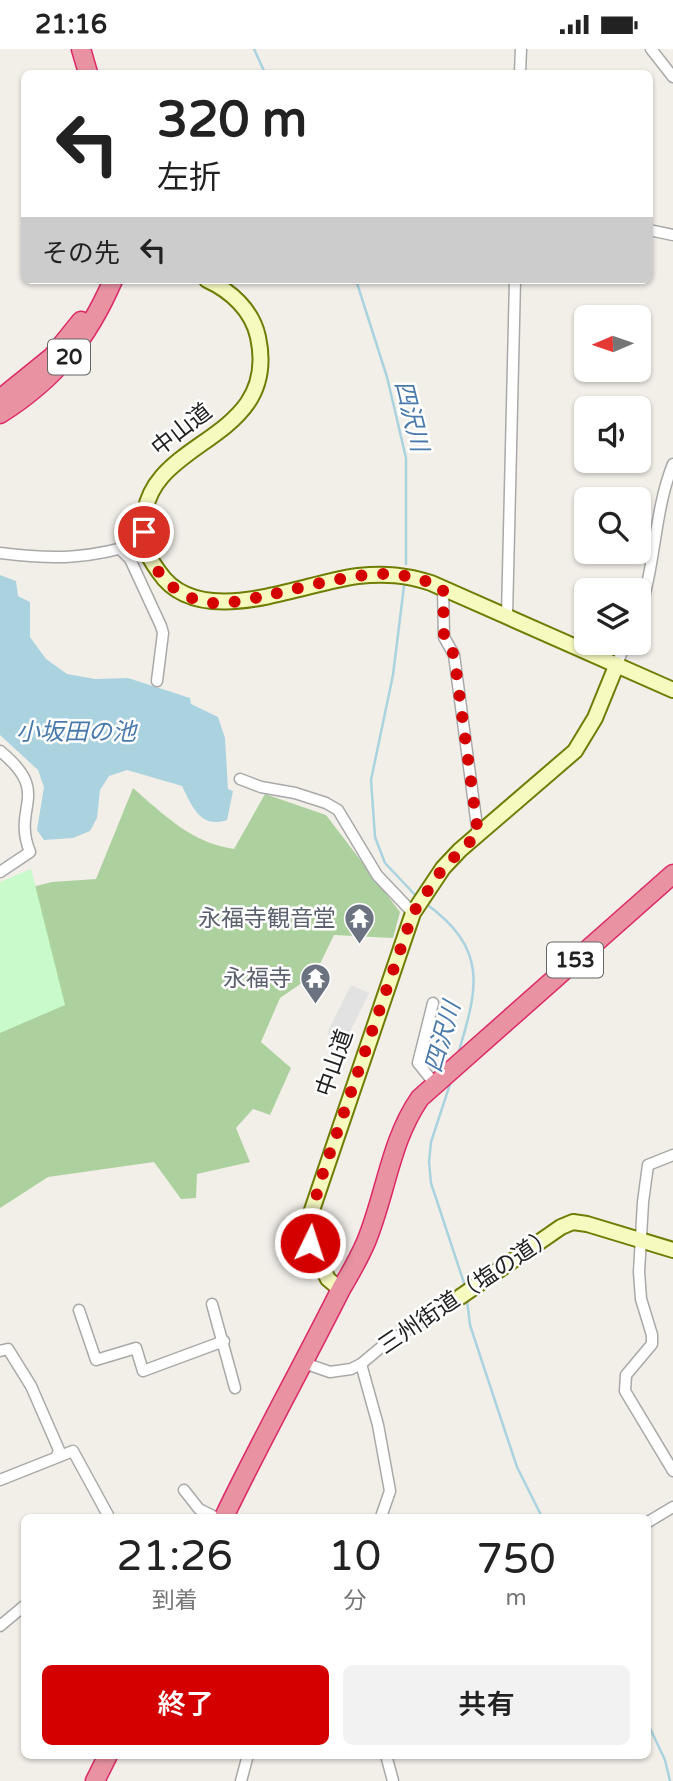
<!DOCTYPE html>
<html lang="ja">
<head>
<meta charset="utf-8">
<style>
	:root { --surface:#fff; --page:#f2f2f2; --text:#222; --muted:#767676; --accent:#d40000 }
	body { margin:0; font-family:"Varela Round","Noto Sans JP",sans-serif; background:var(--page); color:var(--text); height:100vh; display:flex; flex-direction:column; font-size:26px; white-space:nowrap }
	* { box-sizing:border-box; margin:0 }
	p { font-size:23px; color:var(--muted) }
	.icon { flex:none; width:38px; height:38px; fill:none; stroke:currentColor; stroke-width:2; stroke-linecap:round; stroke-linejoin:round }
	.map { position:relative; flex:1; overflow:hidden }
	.side { position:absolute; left:21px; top:1465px; width:630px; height:245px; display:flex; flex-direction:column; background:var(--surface); border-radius:10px; box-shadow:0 2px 5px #0004 }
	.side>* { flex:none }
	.guide { position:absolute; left:21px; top:21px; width:632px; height:214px; border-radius:10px; box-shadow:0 2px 5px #0004; background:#fff; color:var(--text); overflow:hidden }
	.needle { width:46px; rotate:268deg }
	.tools { position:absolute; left:574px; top:256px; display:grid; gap:14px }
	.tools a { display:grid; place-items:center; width:77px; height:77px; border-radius:10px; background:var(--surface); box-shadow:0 2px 5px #0004; font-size:35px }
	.pin { position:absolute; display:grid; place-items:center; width:60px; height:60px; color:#fff; margin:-30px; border:4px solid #fff; border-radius:50%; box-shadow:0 2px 7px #0007 }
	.me { position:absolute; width:77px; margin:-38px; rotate:4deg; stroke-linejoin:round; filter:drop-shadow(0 0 5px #0008) }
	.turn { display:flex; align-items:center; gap:24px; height:147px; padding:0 21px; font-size:32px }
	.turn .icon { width:91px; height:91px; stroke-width:2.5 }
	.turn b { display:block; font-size:49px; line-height:60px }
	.then { display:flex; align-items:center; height:66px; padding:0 21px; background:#0003; gap:14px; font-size:26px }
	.eta { display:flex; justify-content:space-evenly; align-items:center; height:119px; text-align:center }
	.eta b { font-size:42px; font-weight:600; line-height:49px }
	.action { display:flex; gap:14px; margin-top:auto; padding:14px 21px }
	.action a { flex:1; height:80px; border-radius:10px; background:var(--accent); color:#fff; font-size:28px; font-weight:600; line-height:80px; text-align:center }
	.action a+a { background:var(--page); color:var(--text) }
	.status { display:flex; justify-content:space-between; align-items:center; height:49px; padding:0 35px; background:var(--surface); direction:ltr }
	.status svg { height:19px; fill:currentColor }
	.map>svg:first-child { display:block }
	.forest { fill:#add19e }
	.park { fill:#c8facc }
	.parking { fill:#e2e2e2 }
	.water { fill:#aad3df }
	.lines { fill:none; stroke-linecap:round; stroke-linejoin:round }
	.stream { stroke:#aad3df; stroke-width:2.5 }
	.street-casing { stroke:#a9a9a9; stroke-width:13 }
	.secondary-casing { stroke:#707d05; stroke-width:18 }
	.highway-casing { stroke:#dc2a67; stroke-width:21 }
	.street { stroke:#fff; stroke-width:10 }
	.secondary { stroke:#f7fabf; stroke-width:14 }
	.highway { stroke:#e892a2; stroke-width:18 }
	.route { stroke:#d40000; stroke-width:12; stroke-dasharray:0 21.6 }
	.labels { text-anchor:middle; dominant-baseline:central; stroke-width:5; stroke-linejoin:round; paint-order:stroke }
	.shield { fill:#fff; stroke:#646464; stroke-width:2 }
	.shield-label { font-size:21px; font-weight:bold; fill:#222 }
	.street-label { font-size:23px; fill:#222; stroke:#fff }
	.worship-label { font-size:23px; fill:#5b616d; stroke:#fff; text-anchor:end }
	.water-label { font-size:24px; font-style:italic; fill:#4a7aab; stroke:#fff }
</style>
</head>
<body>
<div class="status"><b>21:16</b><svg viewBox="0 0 49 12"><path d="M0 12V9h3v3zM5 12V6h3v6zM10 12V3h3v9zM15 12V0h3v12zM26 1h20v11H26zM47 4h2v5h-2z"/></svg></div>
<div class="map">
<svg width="673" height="1732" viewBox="0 0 673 1732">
	<rect width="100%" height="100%" fill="#f2efe9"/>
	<path class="forest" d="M133 739C164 766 192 794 234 800L265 745 326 766 400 863 393 889 334 886 315 925 280 949 261 993 291 1019 270 1066 253 1060 236 1079 250 1113 197 1125 196 1149 181 1150 154 1113 48 1128 0 1159V846L52 833 96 830Z"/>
	<polygon class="park" points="31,820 65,956 0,984 0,833"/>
	<polygon class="parking" points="351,936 369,944 345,993 327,984"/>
	<path class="water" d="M0 526 16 532 18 547 30 553V588L46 610 67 625 95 630 128 629 190 649 191 655 218 668 225 689 228 740 233 742 227 771C200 780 192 757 182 737L127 721 109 727 100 741 97 769 90 782 73 789 44 791 37 781 44 738 38 721 0 686Z"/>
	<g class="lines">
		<g class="stream">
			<polyline points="254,0 265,24"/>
			<polyline points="356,231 387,328 406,409 406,515"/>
			<polyline points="404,537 393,626 371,731 375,788 385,814 417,848"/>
			<path d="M425 854C489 900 478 939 458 1005"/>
			<polyline points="451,1032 431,1093 429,1113 431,1134 465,1237"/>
			<polyline points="467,1251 470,1276 503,1376 517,1418 542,1468"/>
			<polyline points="648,1675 665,1711 670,1732"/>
		</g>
		<defs>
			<g id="street">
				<polyline points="651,0 673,28"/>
				<polyline points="520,24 521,0"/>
				<polyline points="649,181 673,186"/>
				<polyline points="120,500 130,510 161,577 163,584 157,632"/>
				<path d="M0 504C56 511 89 510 144 493"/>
				<polyline points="443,539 444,588 454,606 478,785"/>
				<path d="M639 564C656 515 654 462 673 415"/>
				<polyline points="507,567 515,231"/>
				<polyline points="617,615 626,593"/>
				<path d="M0 702C53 745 11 757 30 803L0 823"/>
				<polyline points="240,730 261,738 295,744 326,754 338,761 377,826 413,864"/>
				<polyline points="433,954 418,1014 434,1034"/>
				<polyline points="673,1106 648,1116 643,1153 639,1223 641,1250 652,1286 652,1295 626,1326 625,1342 673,1422"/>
				<polyline points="212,1255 235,1339"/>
				<polyline points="79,1261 96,1311 136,1299 143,1322 224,1292"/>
				<polyline points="0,1302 8,1300 31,1337 59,1401 57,1407"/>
				<polyline points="304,1314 330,1323 351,1320 361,1315 385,1295 460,1248"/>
				<polyline points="361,1315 378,1376 390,1442 381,1468"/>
				<polyline points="0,1431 73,1402 109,1468"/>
				<polyline points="184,1441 199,1460 215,1468"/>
				<polyline points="648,1473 673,1458"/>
				<polyline points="0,1577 24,1557"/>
				<polyline points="386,1706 393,1732"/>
				<polyline points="241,1732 248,1706"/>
			</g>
			<g id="secondary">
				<path d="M207 231C231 242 252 261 258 288 281 395 145 388 144 474 144 480 143 488 144 495 147 505 153 515 159 523 199 583 301 534 358 527 385 524 406 526 431 534L673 641"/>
				<polyline points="341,1241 328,1230 310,1194 308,1186 311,1164 413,864 443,819 460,801 575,702 595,669 617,615"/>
				<polyline points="460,1248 561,1178 573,1173 587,1175 673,1201"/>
			</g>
			<g id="highway">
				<polyline points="81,0 88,24"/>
				<polyline points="0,350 52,308 81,272"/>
				<path d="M0 365C55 330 87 291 113 231"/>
				<path d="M224 1468C261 1391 303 1316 341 1240 350 1225 359 1209 366 1193 386 1145 390 1092 420 1049L673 825"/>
				<polyline points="95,1732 108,1706"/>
			</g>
		</defs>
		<use href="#street" class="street-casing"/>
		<use href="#secondary" class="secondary-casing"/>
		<use href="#highway" class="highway-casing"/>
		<use href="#street" class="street"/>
		<use href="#secondary" class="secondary"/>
		<use href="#highway" class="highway"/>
	</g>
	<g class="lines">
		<path class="route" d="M144 483C143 498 150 510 158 522 170 540 191 552 212 554 230 555 248 550 265 547 301 539 338 528 376 525 400 524 421 529 443 539L444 589 454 606 478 785 443 819 413 864 322 1127 308 1176 310 1194"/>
	</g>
	<defs>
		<symbol id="temple-pin" viewBox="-11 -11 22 30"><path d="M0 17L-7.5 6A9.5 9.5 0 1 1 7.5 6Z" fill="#6b7280" stroke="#fff"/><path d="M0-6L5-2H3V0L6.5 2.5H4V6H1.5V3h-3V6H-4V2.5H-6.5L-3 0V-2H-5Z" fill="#fff"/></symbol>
	</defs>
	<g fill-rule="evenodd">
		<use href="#temple-pin" x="342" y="852" width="35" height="47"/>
		<use href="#temple-pin" x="298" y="912" width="35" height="47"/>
	</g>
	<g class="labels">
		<g class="shield">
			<rect x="48" y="290.5" width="42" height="35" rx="5"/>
			<rect x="547" y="893.5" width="56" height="35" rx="5"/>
		</g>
		<g class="shield-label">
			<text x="69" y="308">20</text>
			<text x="575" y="911">153</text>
		</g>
		<g class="street-label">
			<text transform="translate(182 381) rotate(-38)">中山道</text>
			<text transform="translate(335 1014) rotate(-71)">中山道</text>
			<text transform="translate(467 1242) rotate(-34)">三州街道（塩の道）</text>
		</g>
		<g class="worship-label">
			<text x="336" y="870">永福寺観音堂</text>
			<text x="292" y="930">永福寺</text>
		</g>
		<g class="water-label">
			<text transform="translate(411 367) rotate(76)">四沢川</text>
			<text x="76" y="683">小坂田の池</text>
			<text transform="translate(443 988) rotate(-74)">四沢川</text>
		</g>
	</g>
</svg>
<div class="tools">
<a><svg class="needle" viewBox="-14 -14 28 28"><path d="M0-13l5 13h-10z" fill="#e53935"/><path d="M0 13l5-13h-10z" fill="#767676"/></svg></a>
<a><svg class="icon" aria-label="sound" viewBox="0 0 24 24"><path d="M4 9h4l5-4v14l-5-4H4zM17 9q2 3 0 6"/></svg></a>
<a><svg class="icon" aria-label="search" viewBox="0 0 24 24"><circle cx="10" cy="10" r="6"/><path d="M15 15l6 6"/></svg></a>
<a><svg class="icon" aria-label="layers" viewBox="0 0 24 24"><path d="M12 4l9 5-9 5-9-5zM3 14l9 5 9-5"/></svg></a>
</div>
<div class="pin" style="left:144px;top:483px;background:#d93025"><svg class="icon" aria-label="arrive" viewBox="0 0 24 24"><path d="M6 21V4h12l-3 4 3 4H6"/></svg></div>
<svg class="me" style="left:310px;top:1194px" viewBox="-20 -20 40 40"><circle r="17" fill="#d40000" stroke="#fff" stroke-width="3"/><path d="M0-11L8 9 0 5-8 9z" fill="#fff"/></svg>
<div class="guide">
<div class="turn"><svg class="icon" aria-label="left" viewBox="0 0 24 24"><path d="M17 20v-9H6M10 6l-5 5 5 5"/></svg><div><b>320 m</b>左折</div></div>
<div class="then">その先<svg class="icon" aria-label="left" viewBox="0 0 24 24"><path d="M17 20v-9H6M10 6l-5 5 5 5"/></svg></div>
</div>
<section class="side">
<div class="eta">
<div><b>21:26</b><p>到着</p></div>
<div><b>10</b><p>分</p></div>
<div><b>750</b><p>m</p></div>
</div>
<div class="action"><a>終了</a><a>共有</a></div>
</section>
</div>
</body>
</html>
